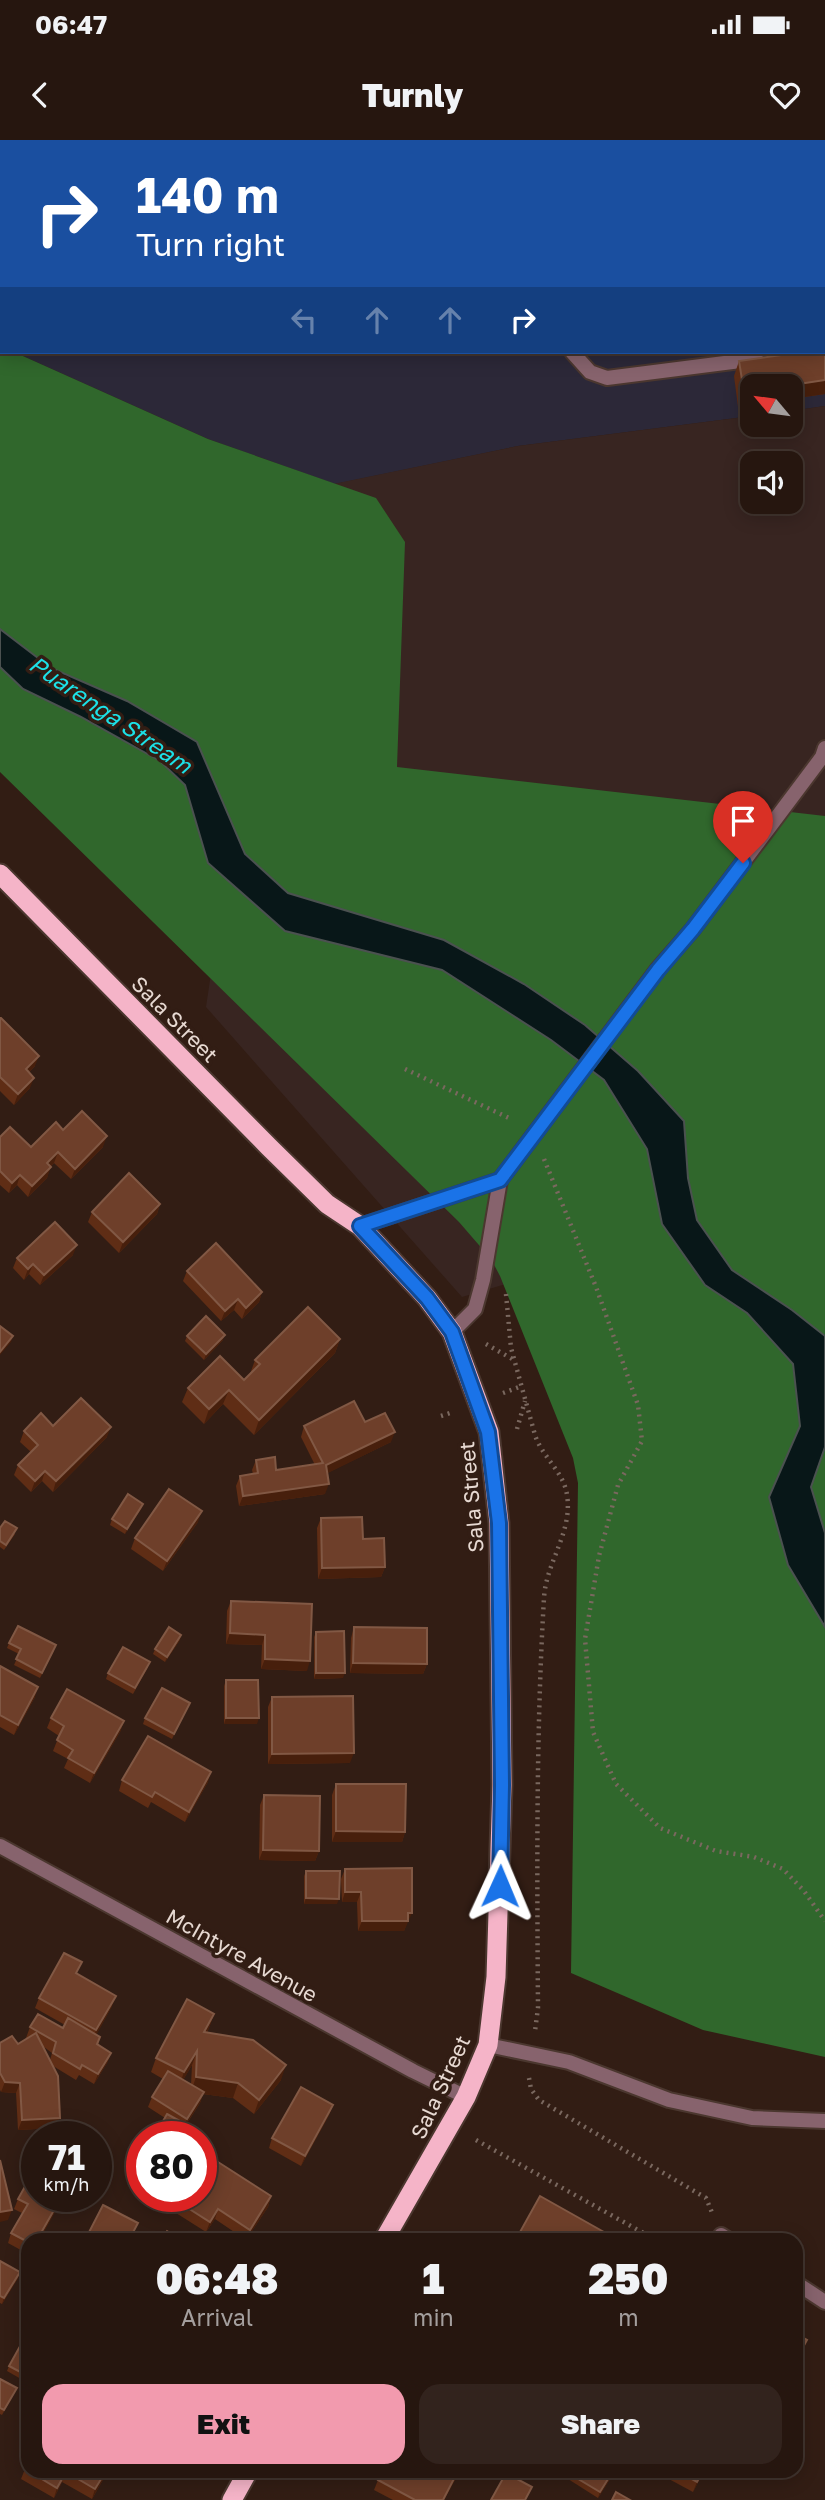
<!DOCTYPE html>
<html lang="en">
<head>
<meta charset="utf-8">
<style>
	:root { --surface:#26160f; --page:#32231d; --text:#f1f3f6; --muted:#a49f9e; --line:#42352f; --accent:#f29aae }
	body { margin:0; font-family:"Golos Text",sans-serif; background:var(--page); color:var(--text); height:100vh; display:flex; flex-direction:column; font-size:26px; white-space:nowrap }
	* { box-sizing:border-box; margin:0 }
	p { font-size:23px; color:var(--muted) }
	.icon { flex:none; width:38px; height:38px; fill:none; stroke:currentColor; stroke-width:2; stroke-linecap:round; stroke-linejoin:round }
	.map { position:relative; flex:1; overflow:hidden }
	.panel { position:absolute; left:21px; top:2093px; width:782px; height:245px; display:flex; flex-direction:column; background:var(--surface); border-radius:21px; box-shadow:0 4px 18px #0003,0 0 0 2px var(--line) }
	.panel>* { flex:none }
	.guide { position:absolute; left:0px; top:0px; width:826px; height:214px; box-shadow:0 4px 18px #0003,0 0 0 2px var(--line); background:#1a4fa0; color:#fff; overflow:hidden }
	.needle { width:46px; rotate:299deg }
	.tools { position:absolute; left:740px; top:234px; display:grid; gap:14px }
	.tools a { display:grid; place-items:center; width:63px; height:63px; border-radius:14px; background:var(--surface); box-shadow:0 4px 18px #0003,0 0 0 2px var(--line); font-size:35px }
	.speed { position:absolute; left:21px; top:1981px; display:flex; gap:14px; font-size:35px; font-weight:700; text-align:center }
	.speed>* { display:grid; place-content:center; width:91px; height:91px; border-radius:50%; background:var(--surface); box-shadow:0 4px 18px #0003,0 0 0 2px var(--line); line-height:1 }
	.speed small { font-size:18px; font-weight:400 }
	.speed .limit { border:10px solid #d22; background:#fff; color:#111 }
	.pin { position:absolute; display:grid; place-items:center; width:60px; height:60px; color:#fff; margin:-72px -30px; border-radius:50% 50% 50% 0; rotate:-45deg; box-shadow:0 0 7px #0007 }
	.pin .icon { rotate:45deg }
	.me { position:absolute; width:77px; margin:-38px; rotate:1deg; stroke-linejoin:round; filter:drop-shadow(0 0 5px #0008) }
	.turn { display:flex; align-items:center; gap:24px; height:147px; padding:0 21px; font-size:32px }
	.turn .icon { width:91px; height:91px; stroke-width:2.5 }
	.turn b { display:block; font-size:49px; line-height:60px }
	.lanes { display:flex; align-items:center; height:66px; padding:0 21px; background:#0003; justify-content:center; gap:35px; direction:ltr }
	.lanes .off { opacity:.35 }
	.eta { display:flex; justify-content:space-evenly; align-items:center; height:119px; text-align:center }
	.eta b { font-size:42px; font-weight:800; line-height:49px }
	.cta { display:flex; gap:14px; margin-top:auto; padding:14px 21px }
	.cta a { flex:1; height:80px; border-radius:21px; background:var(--accent); color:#111; font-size:28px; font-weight:800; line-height:80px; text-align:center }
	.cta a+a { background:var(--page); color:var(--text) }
	.status { display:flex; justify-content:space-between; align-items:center; height:49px; padding:0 35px; background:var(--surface); direction:ltr }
	.status svg { height:19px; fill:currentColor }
	header { display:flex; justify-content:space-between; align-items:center; height:91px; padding:0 21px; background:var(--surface); font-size:32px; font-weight:800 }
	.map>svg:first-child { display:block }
	.industrial { fill:#2c2838 }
	.education { fill:#382521; fill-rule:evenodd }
	.forest { fill:#30672c }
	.water { fill:#081718; stroke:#4b5150; stroke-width:2 }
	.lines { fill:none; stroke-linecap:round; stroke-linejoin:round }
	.service-casing { stroke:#4b372f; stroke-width:18 }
	.minor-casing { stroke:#4b372f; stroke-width:18 }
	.trunk-casing { stroke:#4b372f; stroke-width:23 }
	.path { stroke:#7a685f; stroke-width:4.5; stroke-dasharray:2 5; stroke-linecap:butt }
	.service { stroke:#87636d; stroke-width:14 }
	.minor { stroke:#87636d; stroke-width:14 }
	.trunk { stroke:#f5b4c8; stroke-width:19 }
	.wall { fill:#5f2d15; fill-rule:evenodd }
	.shaded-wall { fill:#471f0c }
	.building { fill:#6e3f2a; stroke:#815844; stroke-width:2 }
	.route-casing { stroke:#114b97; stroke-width:18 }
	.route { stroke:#1a73e8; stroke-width:12 }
	.labels { text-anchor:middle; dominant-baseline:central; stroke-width:7; stroke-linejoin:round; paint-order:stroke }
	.street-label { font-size:21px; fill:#e7d9d2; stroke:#321d14 }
	.water-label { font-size:23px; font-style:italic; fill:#1ce1e7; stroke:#321d14 }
</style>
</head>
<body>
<div class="status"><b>06:47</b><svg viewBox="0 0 49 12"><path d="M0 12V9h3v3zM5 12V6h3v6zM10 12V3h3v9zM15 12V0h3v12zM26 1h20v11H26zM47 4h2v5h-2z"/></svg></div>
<header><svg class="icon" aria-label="back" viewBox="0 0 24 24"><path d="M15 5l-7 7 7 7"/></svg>Turnly<svg class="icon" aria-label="heart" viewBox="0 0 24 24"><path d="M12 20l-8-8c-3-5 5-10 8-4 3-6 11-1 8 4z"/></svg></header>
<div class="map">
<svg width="825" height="2360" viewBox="0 0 825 2360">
	<rect width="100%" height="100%" fill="#321d14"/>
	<g class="industrial">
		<polygon points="12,0 825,0 825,266 791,271 791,247 752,247 752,276 518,306 335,344 208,299 14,212 824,212 824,2 10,2"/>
		<polygon points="2,7 2,203 0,8"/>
	</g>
	<path class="education" d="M825 266V1049L462 1157 206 867 244 613 309 349 518 306 752 276V285H791V271ZM752 324H791V362H752Z"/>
	<polygon class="forest" points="0,199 2,212 14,212 208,299 376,358 405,402 397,627 825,676 825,1917 703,1890 571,1833 578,1343 573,1318 500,1136 491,1119 459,1082 0,632"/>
	<polygon class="water" points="0,489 51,528 127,561 197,602 245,714 288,753 444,800 524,844 585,885 638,931 684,981 688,1038 697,1080 732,1130 792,1170 825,1196 825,1307 811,1347 825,1393 825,1487 788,1425 769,1357 800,1286 793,1224 747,1173 705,1145 662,1084 647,1009 604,940 551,900 442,830 285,791 208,723 185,645 160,621 81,577 23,549 0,527"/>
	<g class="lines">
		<defs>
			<g id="service">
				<polyline points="546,0 546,2"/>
				<polyline points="572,212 590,232 607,238 756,219"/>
				<polyline points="360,1086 500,1040"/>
				<polyline points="452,1192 475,1169 483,1140 500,1040 658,829 693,789 822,617 825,608"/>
				<polyline points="488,1905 569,1922 669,1960 752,1978 825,1981"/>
			</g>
			<g id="minor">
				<polyline points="0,1706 413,1931 466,1957"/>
				<polyline points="721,2095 729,2100"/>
				<polyline points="796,2143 825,2162"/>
			</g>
			<g id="trunk">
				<polyline points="0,734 269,1007 327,1064 360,1086 427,1158 452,1192 489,1292 499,1383 502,1645 496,1837 488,1905 466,1957 384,2100"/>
				<polyline points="232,2360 248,2331"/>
			</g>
		</defs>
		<use href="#service" class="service-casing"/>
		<use href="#minor" class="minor-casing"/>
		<use href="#trunk" class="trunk-casing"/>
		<g class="path">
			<polyline points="405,929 511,979"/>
			<polyline points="544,1019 596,1147 638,1265 642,1301 618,1345 599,1416 585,1499 593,1592 616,1644 660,1688 716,1711 754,1717 783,1729 804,1751 825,1781"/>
			<path d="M506 1154 511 1208 535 1295C542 1317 564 1332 567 1355 573 1392 546 1422 544 1458 536 1594 537 1731 538 1868L535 1891"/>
			<polyline points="486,1204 514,1220"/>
			<polyline points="503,1253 522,1246"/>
			<polyline points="441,1276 453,1272"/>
			<polyline points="517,1289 525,1261"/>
			<polyline points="529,1938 531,1949 539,1960 706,2058 713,2075"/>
			<polyline points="476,2000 656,2100"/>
		</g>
		<use href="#service" class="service"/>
		<use href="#minor" class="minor"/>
		<use href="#trunk" class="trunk"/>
	</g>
	<g class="wall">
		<polygon points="682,0 825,0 825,180 824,2 682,2"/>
		<polygon points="739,221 825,254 791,259 791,247 738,267 734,236"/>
		<polygon points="0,878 35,926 29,932 30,948 14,965 0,951"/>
		<polygon points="63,990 103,1007 71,1039 54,1023 50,1027 47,1038 28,1057 17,1045 9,1053 0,1045 0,997 31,1007"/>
		<polygon points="160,1064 157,1074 119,1113 88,1082 92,1072"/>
		<polygon points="73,1115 40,1145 29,1134 24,1140 13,1128 17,1118"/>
		<polygon points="187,1131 262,1152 259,1162 242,1179 234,1170 221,1181 183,1141"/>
		<polygon points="187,1196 223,1200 204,1220 185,1201"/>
		<polygon points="340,1199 335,1213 254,1295 223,1264 204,1284 182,1262 188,1248 244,1240 250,1234 255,1220"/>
		<polygon points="365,1282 391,1302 327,1333 325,1354 239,1366 236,1346 240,1336 253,1334 252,1330 256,1320 276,1330 315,1325 301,1297 304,1286"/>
		<polygon points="53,1286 107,1297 53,1352 42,1341 31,1352 14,1335 18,1325 31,1312 20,1302 24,1291"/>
		<polygon points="143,1364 141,1369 125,1394 110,1385 112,1379"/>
		<polygon points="321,1378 363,1399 385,1427 381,1437 318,1439 317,1388"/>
		<polygon points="198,1382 163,1431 131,1409 135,1398"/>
		<polygon points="0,1388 15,1394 4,1410 0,1407"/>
		<polygon points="231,1461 307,1531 261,1529 262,1505 226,1504 227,1471"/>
		<polygon points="354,1487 427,1524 423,1534 350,1533 351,1498"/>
		<polygon points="316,1492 343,1538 314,1539 314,1497"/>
		<polygon points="180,1500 165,1522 153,1514 155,1509"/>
		<polygon points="9,1503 54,1511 40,1538 14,1525 19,1514 7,1508"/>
		<polygon points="0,1526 35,1557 14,1595 0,1587"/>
		<polygon points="148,1527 133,1554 106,1539 108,1533"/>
		<polygon points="226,1540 257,1584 224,1584 224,1546"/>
		<polygon points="272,1557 350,1623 268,1624 268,1567"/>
		<polygon points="190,1563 172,1599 143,1584 145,1578"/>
		<polygon points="51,1578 124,1581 120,1592 90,1643 64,1628 68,1619 53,1611 59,1596 47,1588"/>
		<polygon points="122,1640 208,1642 185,1682 151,1662 148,1668 119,1651"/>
		<polygon points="336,1644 405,1692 402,1702 332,1702 332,1655"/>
		<polygon points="264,1655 319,1711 315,1721 259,1720 260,1665"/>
		<polygon points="345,1729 408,1783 407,1783 404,1791 358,1791 357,1762 342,1762 341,1739"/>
		<polygon points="306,1731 337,1764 304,1764 304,1736"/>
		<path d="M77 1834 112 1866 96 1895 100 1897 98 1905 111 1913 107 1923 94 1944 79 1935 76 1940 53 1926 56 1988 18 1990 16 1953 1 1952 0 1950V1903L18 1904 27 1898H26L30 1887 63 1888 65 1885 35 1868 39 1858ZM44 1907 52 1913 50 1920Z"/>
		<path d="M214 1874 207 1893 281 1940 254 1974 233 1958 203 1954 200 1963 186 1985 165 1978 148 1967 152 1957 163 1939 151 1932 156 1918ZM192 1925 191 1945 183 1940Z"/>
		<polygon points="333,1965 329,1975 301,2026 269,2008 272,1998"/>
		<polygon points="203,2046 271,2056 268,2067 246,2100 215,2079 206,2092 176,2073 180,2063"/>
		<polygon points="37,2056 64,2056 39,2100 28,2100 28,2114 8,2103 11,2093 22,2073 14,2069 18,2059"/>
		<polygon points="520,2092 609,2100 517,2100"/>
		<polygon points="0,2121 18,2138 2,2164 0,2163"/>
		<polygon points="28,2201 28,2243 7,2231 9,2226"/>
		<polygon points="0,2239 17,2248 2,2275 0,2274"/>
		<polygon points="25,2329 28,2331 108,2331 92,2359 62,2342 54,2358 21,2339"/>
		<polygon points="654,2331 704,2331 693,2352"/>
		<polygon points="570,2334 612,2336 598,2358 568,2339"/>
		<polygon points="457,2336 444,2360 393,2360 374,2350 378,2340"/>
	</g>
	<g class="shaded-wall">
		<polygon points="825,158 825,180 824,180 824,159"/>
		<polygon points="825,240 825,254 791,259 791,247 779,247"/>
		<polygon points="752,251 752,264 738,267 744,252"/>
		<polygon points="39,916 35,926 22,939 26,929"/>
		<polygon points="34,938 30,948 14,965 18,954"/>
		<polygon points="107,996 103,1007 71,1039 75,1029"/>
		<polygon points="58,1012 54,1023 44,1033 47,1023"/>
		<polygon points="51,1027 47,1038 28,1057 32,1046"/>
		<polygon points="20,1035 17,1045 9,1053 12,1043"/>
		<polygon points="160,1064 157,1074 119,1113 123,1102"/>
		<polygon points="77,1105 73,1115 40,1145 44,1135"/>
		<polygon points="33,1124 29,1134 24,1140 28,1129"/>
		<polygon points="262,1152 259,1162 242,1179 246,1168"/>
		<polygon points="238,1159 234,1170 221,1181 225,1171"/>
		<polygon points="225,1195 223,1200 204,1220 206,1214"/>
		<polygon points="13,1196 11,1202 0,1215 0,1212"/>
		<polygon points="340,1199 335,1213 254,1295 259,1280"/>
		<polygon points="229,1250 223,1264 204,1284 209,1269"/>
		<polygon points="111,1287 107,1297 53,1352 56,1341"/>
		<polygon points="395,1292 391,1302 322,1336 326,1325"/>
		<polygon points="45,1331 42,1341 31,1352 35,1341"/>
		<polygon points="329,1344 325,1354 239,1366 243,1356"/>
		<polygon points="143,1364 141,1369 125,1394 127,1389"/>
		<polygon points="202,1371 198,1382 163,1431 167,1421"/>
		<polygon points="385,1427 381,1437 318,1439 322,1428"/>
		<polygon points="230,1493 265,1495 262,1505 226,1504"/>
		<polygon points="181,1495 180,1500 165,1522 167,1517"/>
		<polygon points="265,1519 310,1521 307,1531 261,1529"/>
		<polygon points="353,1523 427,1524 423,1534 350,1533"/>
		<polygon points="316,1533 345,1533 343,1538 314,1539"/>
		<polygon points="38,1547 35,1557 14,1595 18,1585"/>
		<polygon points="226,1578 259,1578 257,1584 224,1584"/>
		<polygon points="124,1581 120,1592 90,1643 94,1633"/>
		<polygon points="354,1613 350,1623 268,1624 272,1614"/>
		<polygon points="211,1632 208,1642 185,1682 189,1672"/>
		<polygon points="336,1691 405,1692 402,1702 332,1702"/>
		<polygon points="263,1710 319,1711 315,1721 259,1720"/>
		<polygon points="345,1752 361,1752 357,1762 342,1762"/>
		<polygon points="306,1758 339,1759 337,1764 304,1764"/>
		<polygon points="408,1773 412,1773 404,1791 358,1791 362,1781"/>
		<polygon points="116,1856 112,1866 93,1901 96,1890"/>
		<polygon points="214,1874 209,1888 199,1907 204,1892"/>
		<polygon points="197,1911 192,1925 179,1947 184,1932"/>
		<polygon points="111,1913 107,1923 94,1944 98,1934"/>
		<polygon points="286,1925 281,1940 254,1974 259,1960"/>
		<polygon points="196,1937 238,1943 233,1958 203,1954 200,1963 183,1989 187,1979 191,1952"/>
		<polygon points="5,1942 20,1943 16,1953 1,1952"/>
		<polygon points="333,1965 329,1975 301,2026 305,2016"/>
		<polygon points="60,1978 56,1988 18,1990 22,1980"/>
		<polygon points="62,2056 64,2056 39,2100 37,2100"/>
		<polygon points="271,2056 268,2067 246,2100 250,2090"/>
		<polygon points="218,2069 215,2079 206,2092 210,2082"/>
		<polygon points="12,2070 8,2080 0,2082 0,2072"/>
		<polygon points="20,2132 18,2138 2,2164 4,2158"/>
		<polygon points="807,2200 802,2215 796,2225 796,2220"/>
		<polygon points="106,2331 108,2331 92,2359 95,2349"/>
		<polygon points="458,2331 457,2336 444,2360 443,2360"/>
		<polygon points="613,2331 612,2336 598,2358 600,2352"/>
		<polygon points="703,2331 704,2331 693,2352 697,2342"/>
		<polygon points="66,2332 62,2342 54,2358 57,2348"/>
	</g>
	<g class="building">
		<rect x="336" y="0" width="150" height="2"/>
		<polygon points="693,0 825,0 825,158 824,2 693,2"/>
		<polygon points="825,208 825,240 779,247 752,247 752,251 744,252 739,221 803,212 824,212"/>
		<polygon points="0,878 1,878 39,916 26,929 34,938 18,954 0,937"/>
		<polygon points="82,971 107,996 75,1029 58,1012 47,1023 51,1027 32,1046 20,1035 12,1043 0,1031 0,997 10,987 31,1007 56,982 63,990"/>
		<polygon points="129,1033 160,1064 123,1102 92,1072"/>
		<polygon points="55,1082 77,1105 44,1135 33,1124 28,1129 17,1118"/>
		<polygon points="216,1103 262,1152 246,1168 238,1159 225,1171 187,1131"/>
		<polygon points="308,1167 340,1199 259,1280 229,1250 209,1269 188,1248 220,1216 244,1240 260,1224 255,1220"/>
		<polygon points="206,1176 225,1195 206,1214 187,1196"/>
		<polygon points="0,1186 13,1196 0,1212"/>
		<polygon points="81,1258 111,1287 56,1341 45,1331 35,1341 18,1325 38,1305 24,1291 41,1273 53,1286"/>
		<polygon points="354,1261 365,1282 385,1273 395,1292 326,1325 329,1344 243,1356 240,1336 258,1333 256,1320 275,1317 276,1330 323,1323 304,1286"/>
		<polygon points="169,1349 202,1371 167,1421 135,1398"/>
		<polygon points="128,1354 143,1364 127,1389 112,1379"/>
		<polygon points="362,1377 363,1399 384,1398 385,1427 322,1428 321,1378"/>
		<polygon points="5,1381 17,1388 6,1405 0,1401 0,1388"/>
		<polygon points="231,1461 312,1464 310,1521 265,1519 265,1495 230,1493"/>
		<polygon points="18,1486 56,1505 42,1533 16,1519 21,1509 9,1503"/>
		<polygon points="169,1487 181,1495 167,1517 155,1509"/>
		<polygon points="354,1487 427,1488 427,1524 353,1523"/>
		<polygon points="344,1491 345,1533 316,1533 316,1492"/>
		<polygon points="123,1507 150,1522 135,1548 108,1533"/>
		<polygon points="0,1526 38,1547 18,1585 0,1575"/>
		<polygon points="226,1540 258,1540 259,1578 226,1578"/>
		<polygon points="162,1548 190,1563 174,1594 145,1578"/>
		<polygon points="67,1549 124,1581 94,1633 68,1618 73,1610 57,1600 64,1586 51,1578"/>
		<polygon points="353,1556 354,1613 272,1614 272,1557"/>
		<polygon points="148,1596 211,1632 189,1672 155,1652 152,1657 122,1640"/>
		<polygon points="336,1644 406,1644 405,1692 336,1691"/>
		<polygon points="264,1655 320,1656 319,1711 263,1710"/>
		<polygon points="412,1728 412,1773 408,1773 408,1781 362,1781 361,1752 345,1752 345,1729"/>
		<polygon points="306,1731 340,1731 339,1759 306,1758"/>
		<polygon points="64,1813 82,1822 76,1833 116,1856 96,1890 39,1858"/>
		<polygon points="187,1859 214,1874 204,1892 253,1900 286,1925 259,1960 238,1943 196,1937 197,1911 184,1932 156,1918"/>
		<polygon points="38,1874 63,1888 68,1878 100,1897 97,1904 111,1913 98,1934 82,1925 80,1929 53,1913 56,1902 30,1887"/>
		<polygon points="36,1893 58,1936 60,1978 22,1980 20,1943 5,1942 0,1933 0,1903 12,1896 18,1904"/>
		<polygon points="168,1931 204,1952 187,1979 152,1957"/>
		<polygon points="301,1947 333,1965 305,2016 272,1998"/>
		<polygon points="167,1974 196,1990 192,1997 154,1997"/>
		<polygon points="0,2020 12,2070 0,2072"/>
		<polygon points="218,2022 271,2056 250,2090 218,2069 210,2082 180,2063 184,2056 201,2056 201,2045 203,2046"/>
		<polygon points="37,2025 37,2056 62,2056 37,2100 28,2100 28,2102 11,2093 28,2064 18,2059"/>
		<polygon points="540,2056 611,2096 608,2100 534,2100 520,2092"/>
		<polygon points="103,2065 138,2083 129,2100 85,2100"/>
		<polygon points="167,2091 181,2100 161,2100"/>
		<polygon points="0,2121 20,2132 4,2158 0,2156"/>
		<polygon points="796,2194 807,2200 796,2220"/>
		<polygon points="24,2199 28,2201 28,2236 9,2226"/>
		<polygon points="0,2239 17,2248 4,2270 0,2268"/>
		<polygon points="28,2324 28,2331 106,2331 95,2349 66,2332 57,2348 25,2329"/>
		<polygon points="383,2331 458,2331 443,2360 415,2360 378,2340"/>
		<polygon points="571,2331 613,2331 600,2352 570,2334"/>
		<polygon points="677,2331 703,2331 697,2342"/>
		<polygon points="506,2333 532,2347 525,2360 491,2360"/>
		<polygon points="616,2352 630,2360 612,2360"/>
	</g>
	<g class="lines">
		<defs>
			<polyline id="route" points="500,1746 502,1645 499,1383 488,1292 452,1192 427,1158 360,1086 500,1040 658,830 693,789 743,723"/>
		</defs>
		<use href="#route" class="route-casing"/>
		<use href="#route" class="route"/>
	</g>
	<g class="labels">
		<g class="street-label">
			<text transform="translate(175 879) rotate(45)">Sala Street</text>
			<text transform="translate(471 1357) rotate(-95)">Sala Street</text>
			<text transform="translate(242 1815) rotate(29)">McIntyre Avenue</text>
			<text transform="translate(440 1947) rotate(-65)">Sala Street</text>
		</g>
		<g class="water-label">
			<text transform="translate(111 574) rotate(34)">Puarenga Stream</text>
		</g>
	</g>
</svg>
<div class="tools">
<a><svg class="needle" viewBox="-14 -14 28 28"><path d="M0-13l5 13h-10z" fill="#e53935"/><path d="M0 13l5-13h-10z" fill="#a49f9e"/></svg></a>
<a><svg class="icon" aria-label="sound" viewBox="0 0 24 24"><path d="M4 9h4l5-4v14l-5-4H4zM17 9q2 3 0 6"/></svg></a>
</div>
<div class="speed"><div>71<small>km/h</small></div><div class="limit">80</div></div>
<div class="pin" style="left:743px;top:723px;background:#d93025"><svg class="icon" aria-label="arrive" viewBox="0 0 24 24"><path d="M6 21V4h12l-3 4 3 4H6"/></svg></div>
<svg class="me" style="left:500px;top:1746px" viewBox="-20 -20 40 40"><path d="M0-17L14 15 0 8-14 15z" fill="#1a73e8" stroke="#fff" stroke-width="4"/></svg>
<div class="guide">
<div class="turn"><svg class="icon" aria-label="right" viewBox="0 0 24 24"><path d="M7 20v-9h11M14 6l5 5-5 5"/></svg><div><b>140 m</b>Turn right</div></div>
<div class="lanes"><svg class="icon off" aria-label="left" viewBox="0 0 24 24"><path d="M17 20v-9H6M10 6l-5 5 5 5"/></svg><svg class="icon off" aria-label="ahead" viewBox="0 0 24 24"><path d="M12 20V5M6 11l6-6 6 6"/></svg><svg class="icon off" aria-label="ahead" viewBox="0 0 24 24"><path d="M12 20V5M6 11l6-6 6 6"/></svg><svg class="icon" aria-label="right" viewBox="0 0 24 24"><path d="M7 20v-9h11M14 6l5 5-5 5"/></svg></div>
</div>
<section class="panel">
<div class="eta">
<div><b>06:48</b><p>Arrival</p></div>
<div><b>1</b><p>min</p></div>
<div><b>250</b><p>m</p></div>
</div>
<div class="cta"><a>Exit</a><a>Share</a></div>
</section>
</div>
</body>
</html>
